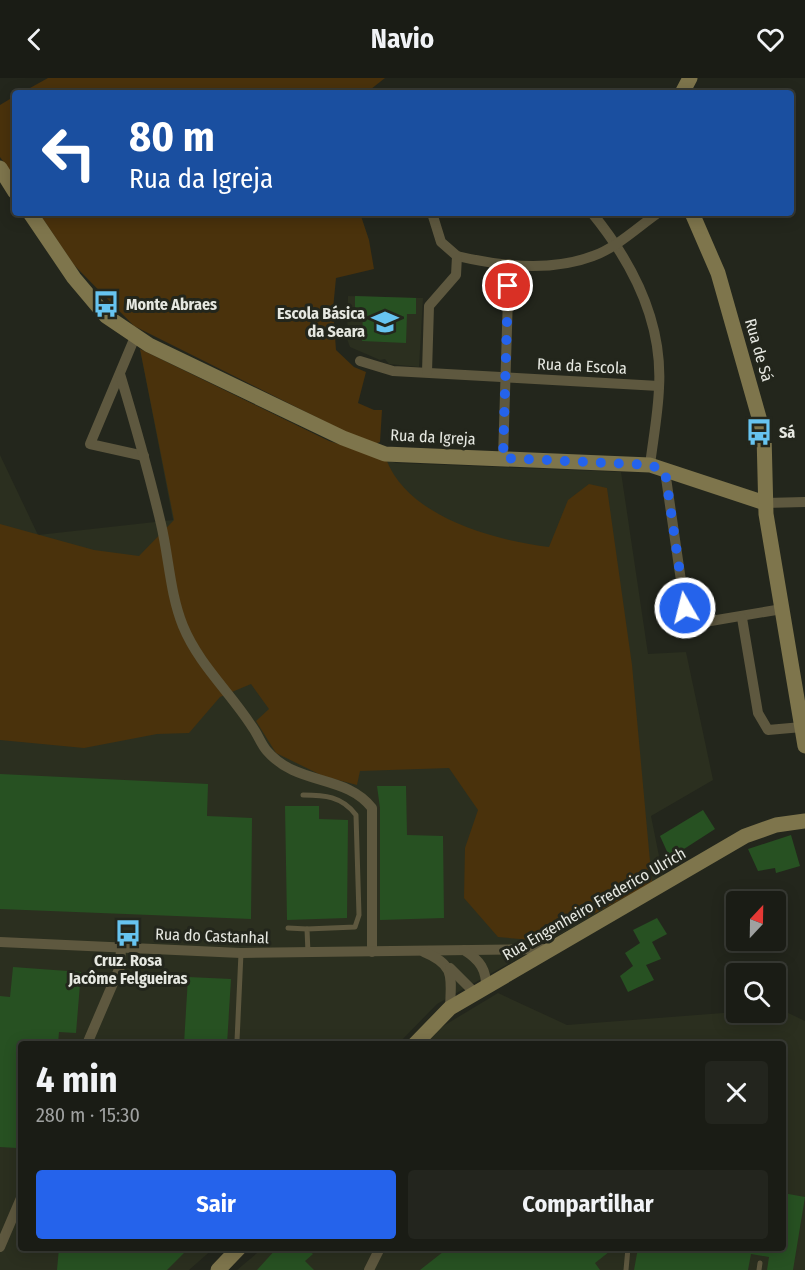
<!DOCTYPE html>
<html lang="pt">
<head>
<meta charset="utf-8">
<style>
	:root { --surface:#1a1c15; --page:#23251e; --text:#f1f3f6; --muted:#9fa1a0; --line:#383a34; --accent:#2563eb }
	body { margin:0; font-family:"Fira Sans Condensed",sans-serif; background:var(--page); color:var(--text); height:100vh; display:flex; flex-direction:column; font-size:22px; white-space:nowrap }
	* { box-sizing:border-box; margin:0 }
	p { font-size:20px; color:var(--muted) }
	.icon { flex:none; width:33px; height:33px; fill:none; stroke:currentColor; stroke-width:2; stroke-linecap:round; stroke-linejoin:round }
	.map { position:relative; flex:1; overflow:hidden }
	.drawer { position:absolute; left:18px; top:963px; width:768px; height:210px; display:flex; flex-direction:column; background:var(--surface); border-radius:6px; box-shadow:0 3px 15px #0003,0 0 0 2px var(--line) }
	.drawer>* { flex:none }
	.banner { position:absolute; left:12px; top:12px; width:782px; height:126px; border-radius:6px; box-shadow:0 3px 15px #0003,0 0 0 2px var(--line); background:#1a4fa0; color:#fff; overflow:hidden }
	.needle { width:39px; rotate:22deg }
	.fabs { position:absolute; left:726px; top:813px; display:grid; gap:12px }
	.fabs a { display:grid; place-items:center; width:60px; height:60px; border-radius:6px; background:var(--surface); box-shadow:0 3px 15px #0003,0 0 0 2px var(--line); font-size:30px }
	.pin { position:absolute; display:grid; place-items:center; width:51px; height:51px; color:#fff; margin:-26px; border:3px solid #fff; border-radius:50%; box-shadow:0 2px 6px #0007 }
	.me { position:absolute; width:66px; margin:-33px; rotate:352deg; stroke-linejoin:round; filter:drop-shadow(0 0 4px #0008) }
	.turn { display:flex; align-items:center; gap:21px; height:126px; padding:0 18px; font-size:27px }
	.turn .icon { width:78px; height:78px; stroke-width:2.5 }
	.turn b { display:block; font-size:42px; line-height:51px }
	.round { display:grid; place-items:center; flex:none; width:63px; height:63px; border-radius:6px; background:var(--page) }
	.head { display:flex; align-items:center; justify-content:space-between; height:102px; padding:0 18px }
	h1 { font-size:36px; font-weight:700; line-height:45px }
	.button { display:flex; gap:12px; margin-top:auto; padding:12px 18px }
	.button a { flex:1; height:69px; border-radius:6px; background:var(--accent); color:#fff; font-size:24px; font-weight:700; line-height:69px; text-align:center }
	.button a+a { background:var(--page); color:var(--text) }
	header { display:flex; justify-content:space-between; align-items:center; height:78px; padding:0 18px; background:var(--surface); font-size:27px; font-weight:700 }
	.map>svg:first-child { display:block }
	.built { fill:#2b2f1f }
	.green { fill:#4a320c }
	.building { fill:#275122 }
	.lines { fill:none; stroke-linecap:round; stroke-linejoin:round }
	.lane { stroke:#5e583f; stroke-width:5 }
	.street { stroke:#5e583f; stroke-width:10 }
	.secondary { stroke:#7e754c; stroke-width:15 }
	.route { stroke:#2563eb; stroke-width:10; stroke-dasharray:0 18 }
	.labels { text-anchor:middle; dominant-baseline:central; stroke-width:6; stroke-linejoin:round; paint-order:stroke }
	.poi-label { font-size:16px; font-weight:bold; fill:#e6e8e1; stroke:#23261c; text-anchor:start }
	.street-label { font-size:16px; fill:#e6e8e1; stroke:#23261c }
</style>
</head>
<body>
<header><svg class="icon" aria-label="back" viewBox="0 0 24 24"><path d="M15 5l-7 7 7 7"/></svg>Navio<svg class="icon" aria-label="heart" viewBox="0 0 24 24"><path d="M12 20l-8-8c-3-5 5-10 8-4 3-6 11-1 8 4z"/></svg></header>
<div class="map">
<svg width="805" height="1192" viewBox="0 0 805 1192">
	<rect width="100%" height="100%" fill="#23261c"/>
	<g class="built">
		<polygon points="348,218 423,220 419,289 389,286 385,281 380,282 350,269 347,261"/>
		<polygon points="140,271 329,363 396,385 621,394 648,576 686,574 713,702 651,738 663,798 437,926 398,966 21,966 21,1170 214,1170 189,1192 0,1192 0,377 38,457 173,442"/>
		<polygon points="498,915 567,947 736,934 776,934 776,931 780,931 805,943 805,1192 237,1192 263,1170 783,1170 783,966 425,966 435,953"/>
	</g>
	<g class="green">
		<polygon points="48,0 385,0 366,15 21,15"/>
		<polygon points="15,18 15,100 0,79 0,27"/>
		<polygon points="39,135 360,135 369,162 374,191 336,200 333,231 336,272 354,289 366,294 358,325 374,332 382,332 380,364 372,367 134,248 74,187"/>
		<path d="M140 271 329 363 386 381C408 439 493 462 549 469L568 422 589 406 607 410 632 587 652 805 543 863 498 859 464 820 465 770 478 732 449 690 360 693 357 707 323 698 276 675 256 643 269 631 251 606 220 619 189 655 157 656 84 670 0 662V446L94 472 139 478 174 442Z"/>
	</g>
	<g class="building">
		<polygon points="355,218 416,220 416,236 407,236 406,265 362,263 363,234 355,234"/>
		<polygon points="0,696 208,706 207,738 252,740 251,841 0,831"/>
		<polygon points="377,708 406,708 407,757 443,758 444,840 380,842 380,730"/>
		<polygon points="285,728 319,728 319,741 348,742 347,840 287,842"/>
		<polygon points="703,732 715,751 670,780 660,758"/>
		<polygon points="791,757 800,788 776,795 775,790 758,793 748,771"/>
		<polygon points="657,840 667,856 652,864 661,881 646,887 654,902 628,914 620,898 633,888 625,875 640,865 633,852"/>
		<polygon points="13,889 81,894 76,955 59,954 58,966 21,966 21,1045 19,1045 17,1070 0,1069 0,918 10,919"/>
		<polygon points="188,899 231,901 227,966 184,966"/>
		<polygon points="783,1115 805,1119 793,1192 767,1192 769,1179 751,1176 748,1192 634,1192 638,1170 783,1170"/>
		<polygon points="59,1170 189,1170 167,1192 57,1192"/>
		<polygon points="277,1170 306,1170 313,1176 305,1183 314,1192 257,1192"/>
		<polygon points="448,1170 614,1170 595,1185 600,1192 420,1192"/>
	</g>
	<g class="lines">
		<g class="lane">
			<path d="M303 717C324 717 342 718 356 737L359 837 355 849 307 851 308 875"/>
			<polyline points="288,850 307,851"/>
			<polyline points="237,963 241,875"/>
			<polyline points="626,1192 628,1170"/>
			<polyline points="759,1192 760,1185"/>
		</g>
		<g class="street">
			<path d="M592 135C632 184 663 244 659 310 658 336 653 362 650 387"/>
			<path d="M457 178C499 188 551 194 593 178 616 170 638 149 658 135"/>
			<polyline points="135,259 90,366 144,378"/>
			<polyline points="360,283 393,293 659,308"/>
			<polyline points="427,294 429,228 456,197 457,178 441,164 432,135"/>
			<path d="M120 296C135 346 149 395 161 446 169 480 170 516 183 548 199 587 231 615 253 650 258 657 261 666 267 673 297 708 346 696 372 730V874"/>
			<polyline points="503,380 509,186"/>
			<polyline points="665,393 685,530 691,542 699,545 782,531"/>
			<polyline points="765,425 805,424"/>
			<polyline points="742,540 758,635 768,652 802,649"/>
			<polyline points="0,864 241,875 548,871"/>
			<path d="M464 872C480 882 487 892 486 911"/>
			<path d="M424 874C456 887 451 900 450 930"/>
			<polyline points="450,890 476,916"/>
			<polyline points="87,966 120,889 121,870"/>
			<polyline points="0,1169 21,1120"/>
			<polyline points="369,1192 380,1170"/>
		</g>
		<g class="secondary">
			<polyline points="682,15 690,0"/>
			<polyline points="0,90 15,114"/>
			<polyline points="30,135 74,200 106,238 149,267 343,360 385,376 650,387 765,425"/>
			<polyline points="692,135 718,195 764,357 766,436 805,668"/>
			<polyline points="415,966 450,930 745,758 776,747 805,743"/>
			<polyline points="218,1192 239,1170"/>
		</g>
	</g>
	<g class="lines">
		<polyline class="route" points="508,208 503,380 650,387 665,393 685,530"/>
	</g>
	<defs>
		<symbol id="bus-bare" viewBox="-9 -9 18 18"><path d="M-5-6H5V4H4V6H2V4H-2V6H-4V4H-5ZM-3.5-4V0h7V-4ZM-3.5 1.2v1.5H-2V1.2ZM2 1.2v1.5H3.5V1.2Z" fill="#67c4f0" stroke="#23261c" stroke-width="2.5" paint-order="stroke"/></symbol>
		<symbol id="school-bare" viewBox="-9 -9 18 18"><path d="M0-5L7-2L0 1L-7-2ZM-4 1L0 2.5L4 1V4Q0 6-4 4Z" fill="#67c4f0" stroke="#23261c" stroke-width="2.5" paint-order="stroke"/></symbol>
	</defs>
	<g fill-rule="evenodd">
		<use href="#bus-bare" x="87" y="207" width="38" height="38"/>
		<use href="#school-bare" x="366" y="225" width="38" height="38"/>
		<use href="#bus-bare" x="740" y="335" width="38" height="38"/>
		<use href="#bus-bare" x="109" y="836" width="38" height="38"/>
	</g>
	<g class="labels">
		<g class="poi-label">
			<text x="126" y="226">Monte Abraes</text>
			<text x="365" y="235" text-anchor="end">Escola Básica<tspan x="365" dy="18">da Seara</tspan></text>
			<text x="779" y="354">Sá</text>
			<text x="128" y="882" text-anchor="middle">Cruz. Rosa<tspan x="128" dy="18">Jacôme Felgueiras</tspan></text>
		</g>
		<g class="street-label">
			<text transform="translate(759 272) rotate(74)">Rua de Sá</text>
			<text transform="translate(582 288) rotate(3)">Rua da Escola</text>
			<text transform="translate(433 359) rotate(3)">Rua da Igreja</text>
			<text transform="translate(594 826) rotate(-30)">Rua Engenheiro Frederico Ulrich</text>
			<text transform="translate(212 858) rotate(2)">Rua do Castanhal</text>
		</g>
	</g>
</svg>
<div class="fabs">
<a><svg class="needle" viewBox="-14 -14 28 28"><path d="M0-13l5 13h-10z" fill="#e53935"/><path d="M0 13l5-13h-10z" fill="#9fa1a0"/></svg></a>
<a><svg class="icon" aria-label="search" viewBox="0 0 24 24"><circle cx="10" cy="10" r="6"/><path d="M15 15l6 6"/></svg></a>
</div>
<div class="pin" style="left:508px;top:208px;background:#d93025"><svg class="icon" aria-label="arrive" viewBox="0 0 24 24"><path d="M6 21V4h12l-3 4 3 4H6"/></svg></div>
<svg class="me" style="left:685px;top:530px" viewBox="-20 -20 40 40"><circle r="17" fill="#2563eb" stroke="#fff" stroke-width="3"/><path d="M0-11L8 9 0 5-8 9z" fill="#fff"/></svg>
<div class="banner">
<div class="turn"><svg class="icon" aria-label="left" viewBox="0 0 24 24"><path d="M17 20v-9H6M10 6l-5 5 5 5"/></svg><div><b>80 m</b>Rua da Igreja</div></div>
</div>
<section class="drawer">
<div class="head"><div><h1>4 min</h1><p>280 m · 15:30</p></div><a class="round"><svg class="icon" aria-label="close" viewBox="0 0 24 24"><path d="M6 6l12 12M18 6L6 18"/></svg></a></div>
<div class="button"><a>Sair</a><a>Compartilhar</a></div>
</section>
</div>
</body>
</html>
